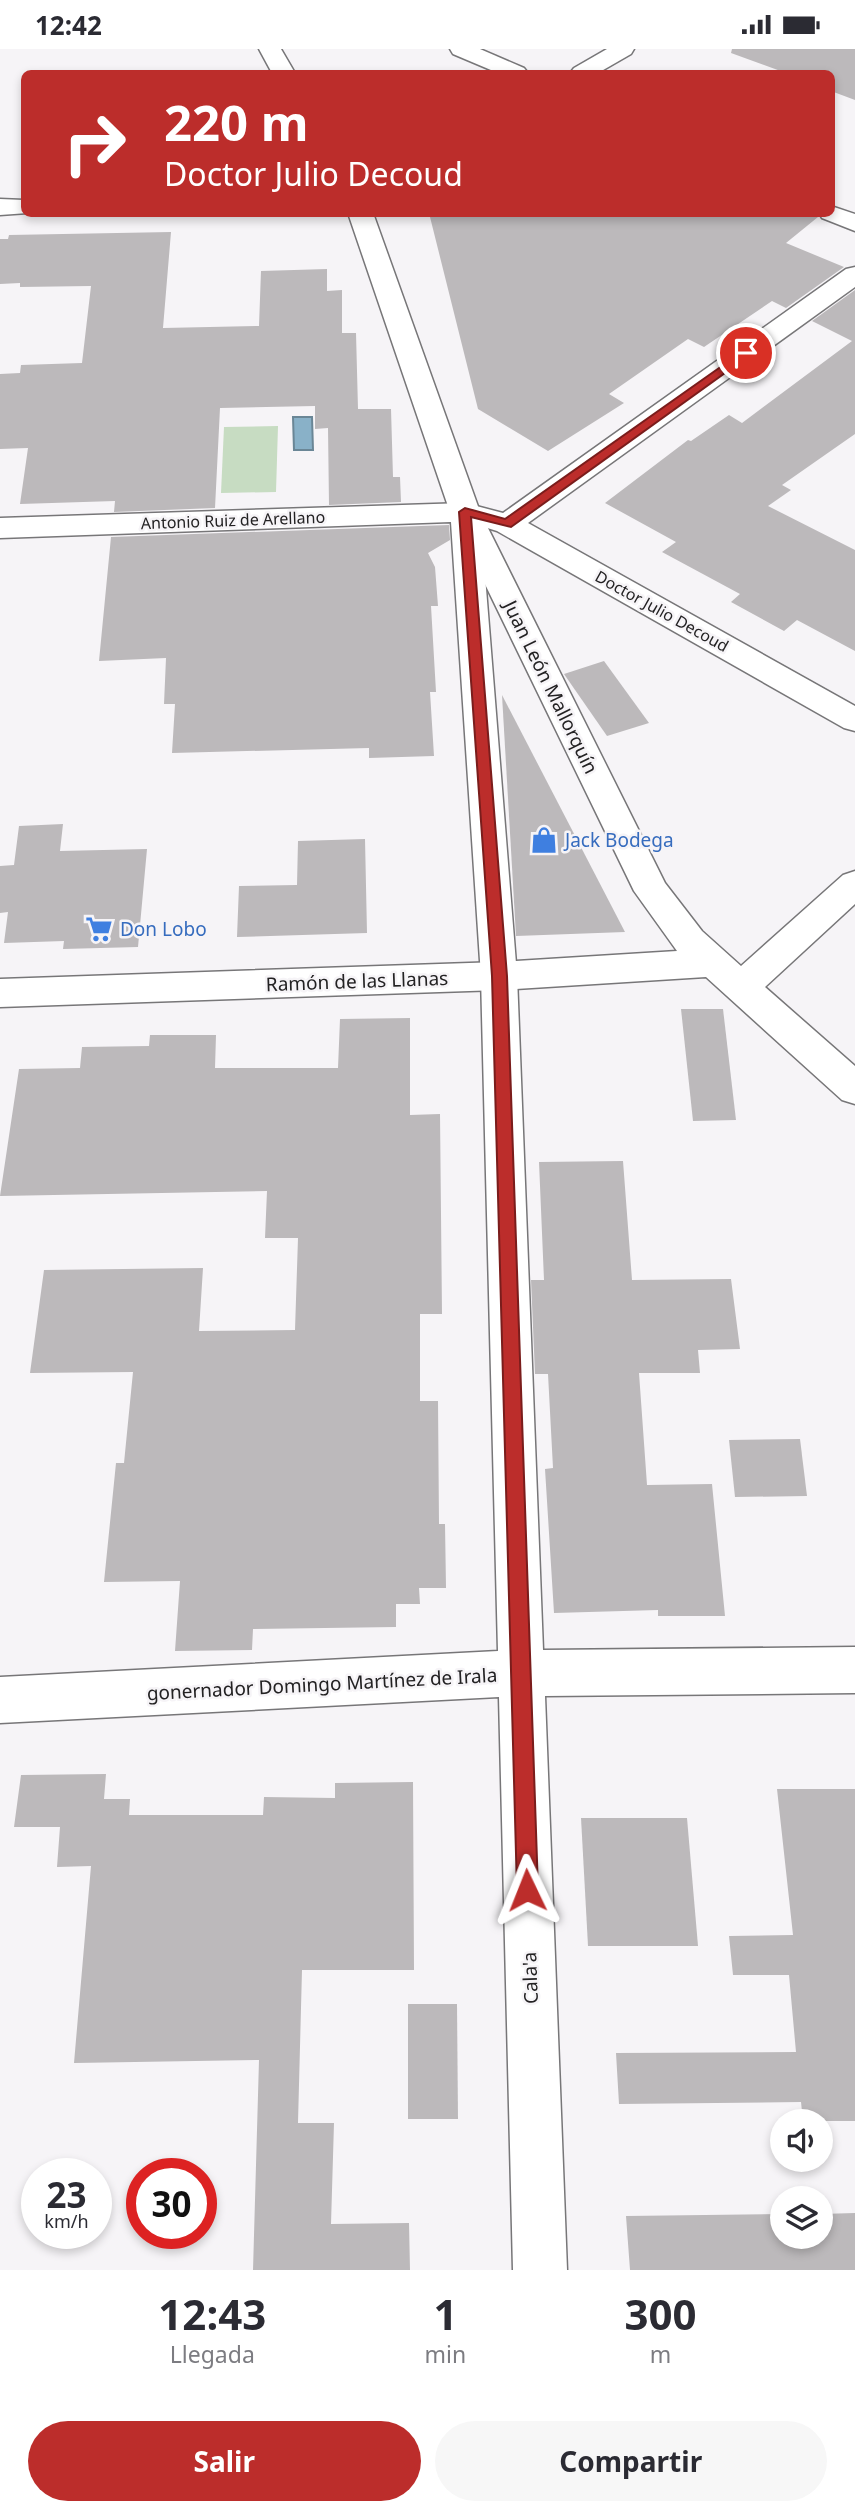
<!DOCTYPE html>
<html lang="es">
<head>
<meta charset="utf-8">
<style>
	:root { --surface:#fff; --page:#f7f7f7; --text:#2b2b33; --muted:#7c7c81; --accent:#bc2d2b }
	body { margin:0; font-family:"Noto Sans",sans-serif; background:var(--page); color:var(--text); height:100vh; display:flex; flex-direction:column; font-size:26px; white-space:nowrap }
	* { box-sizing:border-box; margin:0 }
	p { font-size:23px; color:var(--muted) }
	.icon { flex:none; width:38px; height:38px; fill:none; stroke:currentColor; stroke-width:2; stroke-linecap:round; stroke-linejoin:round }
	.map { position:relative; height:2221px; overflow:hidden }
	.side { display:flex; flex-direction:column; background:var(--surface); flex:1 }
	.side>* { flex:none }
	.hud { position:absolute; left:21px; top:21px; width:814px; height:147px; border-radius:10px; box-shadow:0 4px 10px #0003; background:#bc2d2b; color:#fff; overflow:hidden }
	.buttons { position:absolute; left:770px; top:2060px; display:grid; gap:14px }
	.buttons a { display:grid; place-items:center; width:63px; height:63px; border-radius:50%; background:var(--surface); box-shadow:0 4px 10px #0003; font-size:35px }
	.speed { position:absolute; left:21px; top:2109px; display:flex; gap:14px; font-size:35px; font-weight:700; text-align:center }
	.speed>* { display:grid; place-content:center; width:91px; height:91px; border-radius:50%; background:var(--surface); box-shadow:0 4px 10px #0003; line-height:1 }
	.speed small { font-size:18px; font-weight:400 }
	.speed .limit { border:10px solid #d22; background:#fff; color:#111 }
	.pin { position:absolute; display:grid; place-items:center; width:60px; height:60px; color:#fff; margin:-30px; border:4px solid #fff; border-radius:50%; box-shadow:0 2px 7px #0007 }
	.me { position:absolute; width:77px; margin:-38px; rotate:358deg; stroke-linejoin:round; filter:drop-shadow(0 0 5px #0008) }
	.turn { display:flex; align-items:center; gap:24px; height:147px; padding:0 28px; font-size:32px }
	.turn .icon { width:91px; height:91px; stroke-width:2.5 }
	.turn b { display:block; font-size:49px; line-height:60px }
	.eta { display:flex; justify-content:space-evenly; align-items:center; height:119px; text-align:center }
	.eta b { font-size:42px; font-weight:700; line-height:49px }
	.action { display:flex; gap:14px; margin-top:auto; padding:14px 28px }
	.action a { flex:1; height:80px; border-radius:42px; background:var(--accent); color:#fff; font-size:28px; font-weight:700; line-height:80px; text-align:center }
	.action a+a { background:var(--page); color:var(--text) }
	.status { display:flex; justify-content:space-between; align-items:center; height:49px; padding:0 35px; background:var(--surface); direction:ltr }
	.status svg { height:19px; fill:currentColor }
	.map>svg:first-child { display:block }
	.green { fill:#c7dcc2 }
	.water { fill:#89b1c8; stroke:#6a8696; stroke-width:2 }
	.building { fill:#bcb9bb }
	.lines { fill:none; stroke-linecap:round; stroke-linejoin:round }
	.street-casing { stroke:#777678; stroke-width:3 }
	.secondary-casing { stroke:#777678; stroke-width:3 }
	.street { fill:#fff; fill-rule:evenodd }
	.secondary { fill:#fff; fill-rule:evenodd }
	.route { fill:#bc2d2b; stroke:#7a1d1c; stroke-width:2 }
	.labels { text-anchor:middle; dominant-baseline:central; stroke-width:5; stroke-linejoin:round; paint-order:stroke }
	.far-street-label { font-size:16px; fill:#232223; stroke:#f6f4f7 }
	.street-label { font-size:19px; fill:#232223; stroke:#f6f4f7 }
	.shop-label { font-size:19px; fill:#366cbe; stroke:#f6f4f7; text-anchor:start }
</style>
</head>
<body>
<div class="status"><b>12:42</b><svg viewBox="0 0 49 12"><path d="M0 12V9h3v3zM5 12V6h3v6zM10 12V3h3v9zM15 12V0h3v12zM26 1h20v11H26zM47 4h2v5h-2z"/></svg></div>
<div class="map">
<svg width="855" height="2221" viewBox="0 0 855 2221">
	<rect width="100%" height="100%" fill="#f6f4f7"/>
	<polygon class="green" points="278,377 276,443 221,444 224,378"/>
	<polygon class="water" points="293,368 312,368 313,401 294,401"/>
	<g class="building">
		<polygon points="732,0 855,0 855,51 831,42 831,24 786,24 731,4"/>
		<polygon points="429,164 817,164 818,168 786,194 844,218 786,259 772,252 704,298 688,290 609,345 624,354 548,402 478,360"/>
		<polygon points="171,183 163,279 259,277 261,222 327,220 327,242 342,241 342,284 356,284 358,360 391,360 393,428 400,428 401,453 329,456 328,379 315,380 315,357 220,359 215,459 114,463 115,452 20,455 28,399 0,400 0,325 20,324 21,316 82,314 91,237 20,238 20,234 0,235 0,190 8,190 9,186"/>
		<polygon points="855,241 855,385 782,436 791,441 768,457 855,501 855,602 797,571 784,582 731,553 740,545 662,503 676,493 605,454 688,391 691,392 729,366 742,374 852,292 812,272"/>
		<polygon points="449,476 450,491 428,504 435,518 438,557 431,557 436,643 430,643 434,707 369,709 369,699 172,704 175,655 164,655 166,609 99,612 111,488"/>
		<polygon points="604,612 649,674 607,687 564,625"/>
		<polygon points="502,646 625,883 516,887"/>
		<polygon points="63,775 60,802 147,800 138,898 63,900 64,892 4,894 8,863 0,864 0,817 14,816 19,777"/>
		<polygon points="365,790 367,884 237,888 239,837 297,836 298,792"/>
		<polygon points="681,960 723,960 736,1071 693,1072"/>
		<polygon points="410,969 410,1066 440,1065 442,1265 420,1265 420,1352 438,1352 439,1475 445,1475 446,1539 419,1539 420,1555 396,1555 396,1578 253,1580 252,1601 175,1602 180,1532 104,1533 116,1414 124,1414 133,1323 30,1324 44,1221 203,1219 199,1282 295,1281 298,1189 265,1189 267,1142 0,1147 19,1020 80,1019 82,998 149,997 150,986 216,986 215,1019 338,1019 340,970"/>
		<polygon points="623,1112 632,1231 731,1230 740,1300 698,1301 700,1324 639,1324 647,1436 712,1435 725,1567 658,1567 658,1561 554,1564 545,1420 553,1419 548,1325 535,1325 531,1231 544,1231 539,1113"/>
		<polygon points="800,1390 807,1447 735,1448 729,1391"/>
		<polygon points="106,1725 104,1750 130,1750 129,1766 263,1766 264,1748 335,1749 335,1734 413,1733 414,1921 302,1921 298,2074 334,2074 331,2175 409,2174 410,2221 253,2221 259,2011 74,2014 91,1817 57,1818 60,1778 14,1778 21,1726"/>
		<polygon points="777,1740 855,1740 855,2072 803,2072 801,2053 619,2055 616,2004 796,2003 789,1926 733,1926 729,1887 793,1886"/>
		<polygon points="581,1769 687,1769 698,1897 588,1897"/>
		<polygon points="408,1955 457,1955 458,2070 408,2070"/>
		<polygon points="855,2164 855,2221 630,2221 626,2167 782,2165 782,2188 821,2188 821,2165"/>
	</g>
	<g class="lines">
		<defs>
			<g id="street">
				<polygon points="450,0 480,0 524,19 528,24 498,24 453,5"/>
				<polygon points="607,0 634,0 631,5 598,24 570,24 574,19"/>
				<polygon points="0,150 24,151 24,164 28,164 0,166"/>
				<polygon points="831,157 855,165 855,182 822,169 819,164 831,164"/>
				<polygon points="855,218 855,238 528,474 855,657 855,682 844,679 497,482 481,477 517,927 543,1601 855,1598 855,1644 545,1647 567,2221 513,2221 499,1648 0,1674 0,1628 498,1602 481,927 451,473 0,489 0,469 465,454 503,464 846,220"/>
			</g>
			<g id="secondary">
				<polygon points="259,0 281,0 295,24 272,24"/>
				<polygon points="348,164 373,164 480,463 665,834 702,882 741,917 843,826 855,822 855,855 765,938 855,1017 855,1055 842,1051 706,928 499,941 0,958 0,930 499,913 677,902 634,842 450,463"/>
			</g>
		</defs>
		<use href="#street" class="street-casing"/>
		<use href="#secondary" class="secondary-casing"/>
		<use href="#street" class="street"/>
		<use href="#secondary" class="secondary"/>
	</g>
	<polygon class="route" points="746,300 750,301 750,306 511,478 471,468 507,927 538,1841 535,1848 527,1851 520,1848 517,1841 492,927 459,463 465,459 505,470"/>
	<defs>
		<symbol id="shop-bare" viewBox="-9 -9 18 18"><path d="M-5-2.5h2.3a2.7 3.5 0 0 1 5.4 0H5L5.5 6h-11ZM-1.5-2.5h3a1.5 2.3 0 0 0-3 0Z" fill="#3f7fe0" stroke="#f6f4f7" stroke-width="2.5" paint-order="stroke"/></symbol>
		<symbol id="supermarket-bare" viewBox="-9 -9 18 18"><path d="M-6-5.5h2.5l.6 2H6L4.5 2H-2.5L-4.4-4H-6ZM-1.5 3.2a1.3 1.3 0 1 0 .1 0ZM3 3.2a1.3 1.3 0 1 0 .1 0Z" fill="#3f7fe0" stroke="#f6f4f7" stroke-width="2.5" paint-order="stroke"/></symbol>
	</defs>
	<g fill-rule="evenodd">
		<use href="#shop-bare" x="525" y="772" width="38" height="38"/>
		<use href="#supermarket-bare" x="80" y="861" width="38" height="38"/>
	</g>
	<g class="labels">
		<g class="far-street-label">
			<text transform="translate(233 471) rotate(-2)">Antonio Ruiz de Arellano</text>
			<text transform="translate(662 562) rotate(29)">Doctor Julio Decoud</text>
		</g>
		<g class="street-label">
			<text transform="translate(551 638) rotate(64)">Juan León Mallorquín</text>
			<text transform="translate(357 932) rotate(-2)">Ramón de las Llanas</text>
			<text transform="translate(322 1635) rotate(-3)">gonernador Domingo Martínez de Irala</text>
			<text transform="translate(530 1929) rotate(-92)">Cala'a</text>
		</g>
		<g class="shop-label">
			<text x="565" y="791">Jack Bodega</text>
			<text x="120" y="880">Don Lobo</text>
		</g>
	</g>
</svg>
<div class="buttons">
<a><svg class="icon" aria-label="sound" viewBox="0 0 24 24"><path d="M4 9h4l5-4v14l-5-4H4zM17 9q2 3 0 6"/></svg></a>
<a><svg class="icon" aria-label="layers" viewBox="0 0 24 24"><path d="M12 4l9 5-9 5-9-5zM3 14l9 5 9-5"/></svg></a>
</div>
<div class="speed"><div>23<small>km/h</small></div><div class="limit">30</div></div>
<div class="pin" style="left:746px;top:304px;background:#d93025"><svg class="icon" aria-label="arrive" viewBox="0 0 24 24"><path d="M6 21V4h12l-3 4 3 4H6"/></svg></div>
<svg class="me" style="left:527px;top:1841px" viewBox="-20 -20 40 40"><path d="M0-17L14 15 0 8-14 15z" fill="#bc2d2b" stroke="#fff" stroke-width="4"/></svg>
<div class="hud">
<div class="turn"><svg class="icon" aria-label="right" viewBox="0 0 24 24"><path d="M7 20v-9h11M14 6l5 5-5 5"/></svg><div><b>220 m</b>Doctor Julio Decoud</div></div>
</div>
</div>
<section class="side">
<div class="eta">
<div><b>12:43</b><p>Llegada</p></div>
<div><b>1</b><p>min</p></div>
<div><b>300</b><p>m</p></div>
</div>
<div class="action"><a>Salir</a><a>Compartir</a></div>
</section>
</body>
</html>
